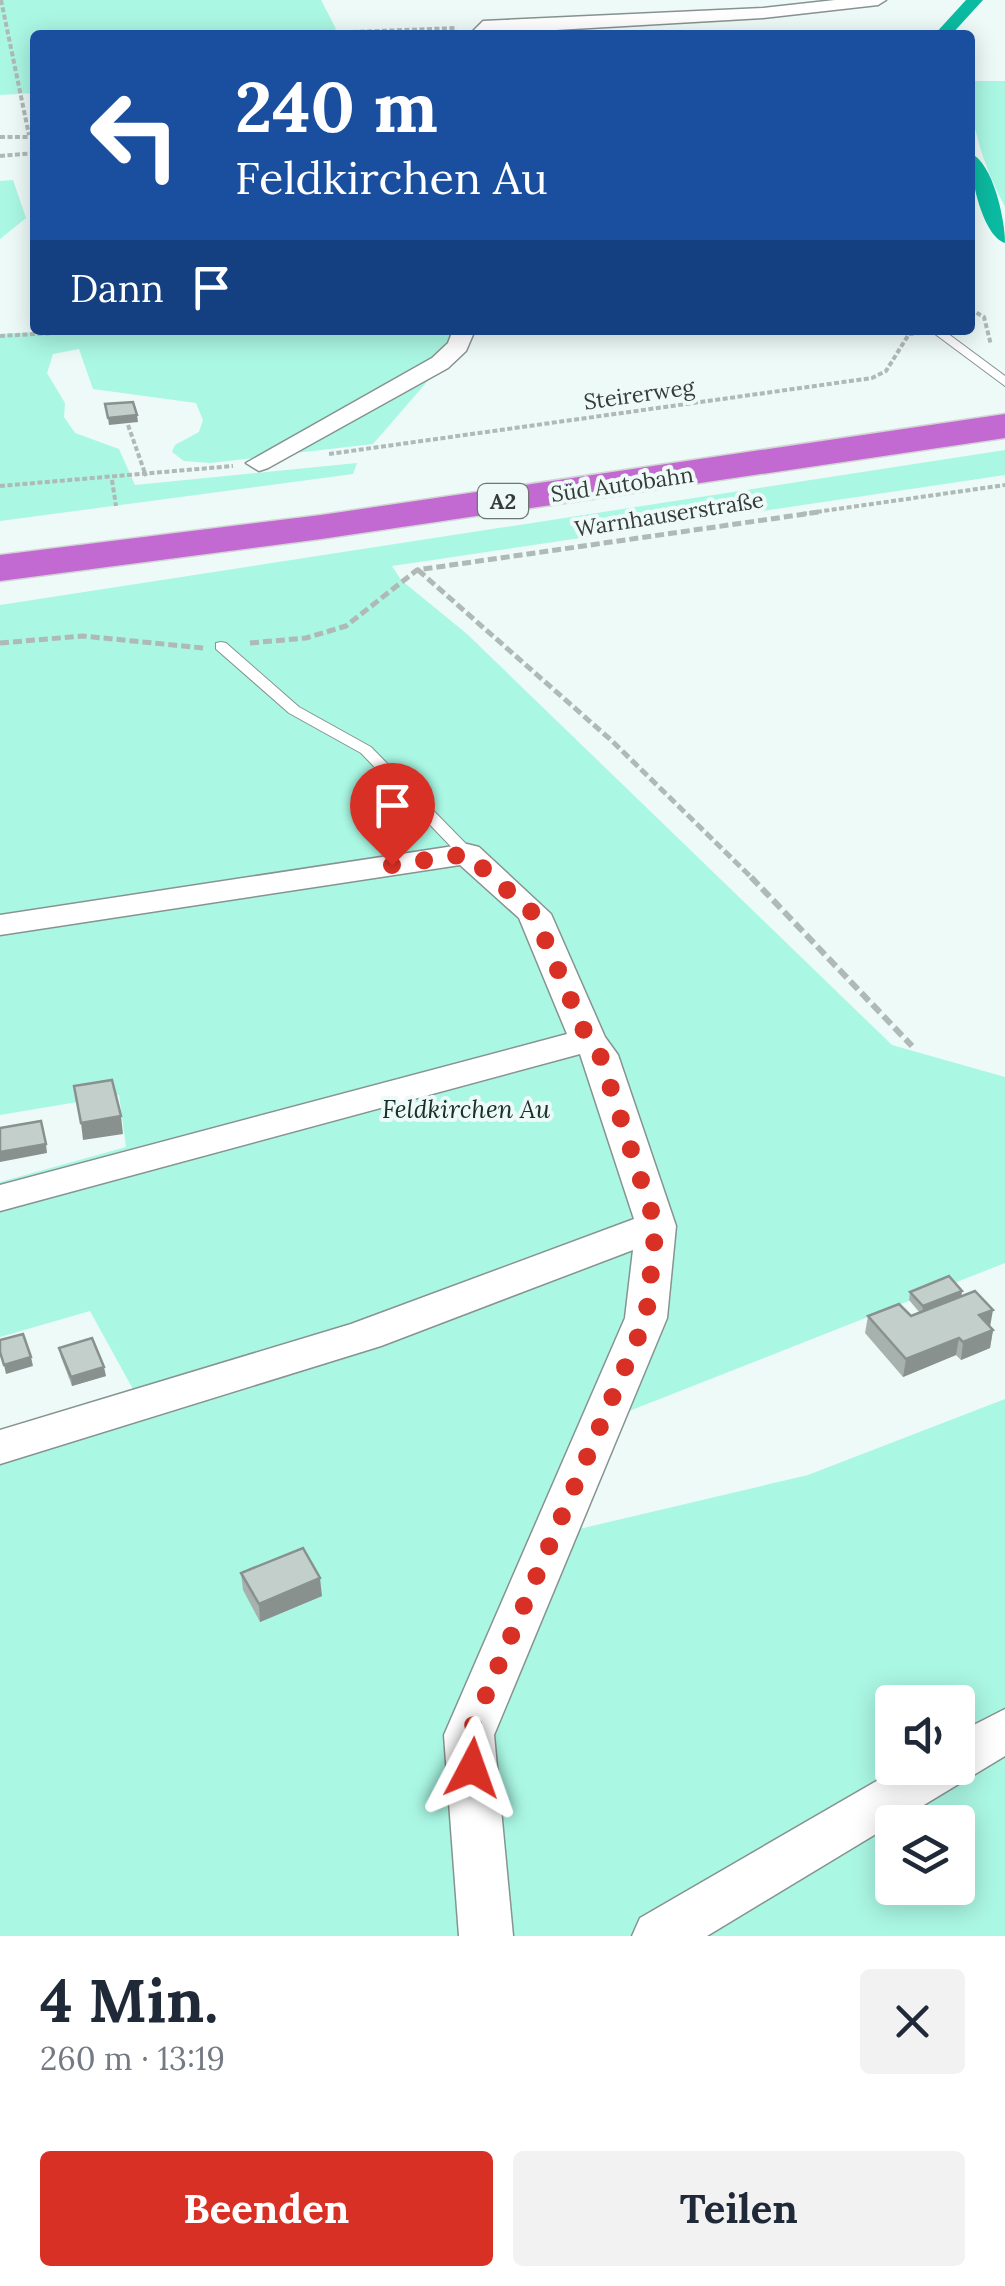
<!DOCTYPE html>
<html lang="de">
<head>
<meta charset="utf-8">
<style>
	:root { --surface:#fff; --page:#f2f2f3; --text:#1f2937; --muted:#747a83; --accent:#d93025 }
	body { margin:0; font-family:Lora,serif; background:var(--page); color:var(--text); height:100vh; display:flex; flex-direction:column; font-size:38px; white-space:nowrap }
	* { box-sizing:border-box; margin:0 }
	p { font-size:32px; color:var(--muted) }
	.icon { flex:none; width:55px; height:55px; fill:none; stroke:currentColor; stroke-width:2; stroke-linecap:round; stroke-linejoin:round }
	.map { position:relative; height:1936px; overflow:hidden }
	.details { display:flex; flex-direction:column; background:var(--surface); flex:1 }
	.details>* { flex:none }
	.top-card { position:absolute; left:30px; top:30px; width:945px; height:305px; border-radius:10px; box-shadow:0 5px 25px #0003; background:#1a4fa0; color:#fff; overflow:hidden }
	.buttons { position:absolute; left:875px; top:1685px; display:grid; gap:20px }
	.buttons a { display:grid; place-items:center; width:100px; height:100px; border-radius:10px; background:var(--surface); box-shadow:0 5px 25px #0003; font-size:50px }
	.pin { position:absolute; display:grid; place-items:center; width:85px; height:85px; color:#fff; margin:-102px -42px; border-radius:50% 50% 50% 0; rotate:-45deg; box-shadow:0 0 10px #0007 }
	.pin .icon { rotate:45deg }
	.me { position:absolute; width:110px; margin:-55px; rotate:4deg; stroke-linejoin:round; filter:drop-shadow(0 0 8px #0008) }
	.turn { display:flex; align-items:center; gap:35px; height:210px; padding:0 40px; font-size:45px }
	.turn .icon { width:130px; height:130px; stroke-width:2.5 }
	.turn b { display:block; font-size:70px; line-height:85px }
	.then { display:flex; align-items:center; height:95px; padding:0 40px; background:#0003; gap:20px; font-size:38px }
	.round { display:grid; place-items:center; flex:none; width:105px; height:105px; border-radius:10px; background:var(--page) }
	.headline { display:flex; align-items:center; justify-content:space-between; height:170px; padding:0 40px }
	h1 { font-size:60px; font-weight:700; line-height:75px }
	.primary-button { display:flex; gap:20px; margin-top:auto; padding:20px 40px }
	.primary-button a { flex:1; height:115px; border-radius:10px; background:var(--accent); color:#fff; font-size:40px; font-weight:700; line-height:115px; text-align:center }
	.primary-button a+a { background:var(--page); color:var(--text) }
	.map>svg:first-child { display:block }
	.green { fill:#aaf7e4; fill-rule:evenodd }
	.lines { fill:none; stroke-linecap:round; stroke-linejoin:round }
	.canal { fill:#0bbba1; fill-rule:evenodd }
	.service-casing { stroke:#879390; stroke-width:2 }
	.minor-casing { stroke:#879390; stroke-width:3 }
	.motorway-casing { stroke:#d3d4d4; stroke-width:3 }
	.path-far2 { stroke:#afb9b6; stroke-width:4; stroke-dasharray:5 2.5; stroke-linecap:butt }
	.path-far1 { stroke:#afb9b6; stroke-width:5; stroke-dasharray:9 4; stroke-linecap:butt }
	.path { stroke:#afb9b6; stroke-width:6; stroke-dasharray:11 5; stroke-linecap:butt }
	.service { fill:#fff; fill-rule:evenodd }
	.minor { fill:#fff; fill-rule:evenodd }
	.motorway { fill:#c269d2; fill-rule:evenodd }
	.wall { fill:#a7b2af }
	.shaded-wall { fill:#88918e }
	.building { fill:#c2cfcb; stroke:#88918e; stroke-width:2.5 }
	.route { stroke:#d93025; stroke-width:18; stroke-dasharray:0 32.4 }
	.labels { text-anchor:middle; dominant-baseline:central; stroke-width:8; stroke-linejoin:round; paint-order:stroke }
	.far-street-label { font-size:22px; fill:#373c3a; stroke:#edfaf7 }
	.shield { fill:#edfaf7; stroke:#6e7573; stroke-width:2.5 }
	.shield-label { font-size:22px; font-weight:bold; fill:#373c3a }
	.park-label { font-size:25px; font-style:italic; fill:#18302a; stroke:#edfaf7 }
</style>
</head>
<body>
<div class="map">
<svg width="1005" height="1936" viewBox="0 0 1005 1936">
	<rect width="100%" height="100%" fill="#edfaf7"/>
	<g class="green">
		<polygon points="0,0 321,0 336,29 324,35 35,35 35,93 0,95"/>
		<path d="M970 81H1005V207C984 166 970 127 970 81Z"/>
		<polygon points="13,180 26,218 0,239 0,181"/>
		<polygon points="82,330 472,330 373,444 210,463 184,461 172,452 175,445 199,432 203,420 196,403 93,389 79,349 53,354 47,373 65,403 64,417 75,433 119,449 135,485 357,463 353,474 0,521 0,334"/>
		<path d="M1005 450V475L392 566 401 580 467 634 892 1045 1005 1077V1263L624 1413 575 1530 808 1475 1005 1399V1936H0V1434L134 1391 90 1311 0 1337V1182L126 1147 119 1095 0 1115V605ZM892 1702H958V1768H892ZM892 1822H958V1888H892Z"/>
	</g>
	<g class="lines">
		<g class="canal">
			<polygon points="966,0 983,0 951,35 934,35"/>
			<path d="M970 153C993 162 1005 220 1005 243 982 236 970 175 970 153Z"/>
		</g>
		<defs>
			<g id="service">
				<polygon points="943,330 1005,376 1005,386 931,331"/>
				<polygon points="221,642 226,643 299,707 371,747 473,851 475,854 473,857 461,857 361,753 289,713 216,649 216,643"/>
			</g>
			<g id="minor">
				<polygon points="835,0 886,0 878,5 763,18 469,35 483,21 763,8"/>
				<polygon points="453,330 475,330 466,351 448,368 268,468 259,471 246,463 432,358 448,343"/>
				<polygon points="467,844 479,847 551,914 605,1037 618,1055 676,1226 667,1318 494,1735 513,1936 459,1936 444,1735 625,1318 633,1250 381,1346 0,1464 0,1430 351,1324 634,1219 580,1054 0,1211 0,1185 567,1034 519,918 460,865 0,935 0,915"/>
				<polygon points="1005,1709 1005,1756 707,1936 632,1936 640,1918 899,1768 958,1768 958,1733"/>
			</g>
			<polygon id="motorway" points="1005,414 1005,438 321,539 0,581 0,555 321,515"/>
		</defs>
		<use href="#service" class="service-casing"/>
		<use href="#minor" class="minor-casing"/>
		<use href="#motorway" class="motorway-casing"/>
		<g class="path-far2">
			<polyline points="1,0 29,135"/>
			<polyline points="352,32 457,28"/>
			<polyline points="0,137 35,137"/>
			<polyline points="0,156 35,153"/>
			<polyline points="970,309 984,317 991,345"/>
			<polyline points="0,336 105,330"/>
			<polyline points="128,425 146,476"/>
			<polyline points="329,454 872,378 886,371 909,334 920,333"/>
			<polyline points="112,480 116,506"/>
			<polyline points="0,486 233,466"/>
			<polyline points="802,514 1005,485"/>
		</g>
		<g class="path-far1">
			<polyline points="418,570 611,740 754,880"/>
			<polyline points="0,643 83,636 203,648"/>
			<polyline points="250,643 306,638 346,626 417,570 819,512"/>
		</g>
		<polyline class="path" points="751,877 912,1046"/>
		<use href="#service" class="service"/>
		<use href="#minor" class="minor"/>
		<use href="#motorway" class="motorway"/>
	</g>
	<g class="wall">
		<polygon points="910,1292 961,1296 993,1330 990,1348 961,1360 956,1355 903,1377 865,1333 868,1316 911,1316 920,1313 909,1300"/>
		<polygon points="59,1348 106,1376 72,1386 61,1357"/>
		<polygon points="241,1573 322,1596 260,1622 243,1590"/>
	</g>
	<g class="shaded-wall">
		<polygon points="137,415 138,422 109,425 108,418"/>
		<polygon points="121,1116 123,1134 83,1140 81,1123"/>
		<polygon points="46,1144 47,1153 0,1162 0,1152"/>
		<polygon points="962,1291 961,1300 922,1315 923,1306"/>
		<polygon points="993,1310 990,1327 979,1315"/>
		<polygon points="993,1330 990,1348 961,1360 963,1342"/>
		<polygon points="959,1338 956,1355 903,1377 906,1359"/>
		<polygon points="31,1357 33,1366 6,1374 4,1365"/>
		<polygon points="104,1367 106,1376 72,1386 71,1377"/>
		<polygon points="320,1578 322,1596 260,1622 259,1604"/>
	</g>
	<g class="building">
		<polygon points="133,402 137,415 108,418 105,404"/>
		<polygon points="112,1080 121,1116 81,1123 74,1086"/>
		<polygon points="41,1121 46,1144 0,1152 0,1128"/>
		<polygon points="949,1276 962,1291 923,1306 910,1292"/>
		<polygon points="975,1291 993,1310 979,1315 993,1330 963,1342 959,1338 906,1359 868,1316 899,1304 911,1316"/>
		<polygon points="23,1334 31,1357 4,1365 0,1352 0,1340"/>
		<polygon points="92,1338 104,1367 71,1377 59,1348"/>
		<polygon points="303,1548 320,1578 259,1604 241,1573"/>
	</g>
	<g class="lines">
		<polyline class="route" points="392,865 467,854 534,914 588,1040 600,1055 656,1226 646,1318 469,1735 472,1768"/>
	</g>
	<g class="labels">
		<g class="far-street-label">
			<text transform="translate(639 394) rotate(-8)">Steirerweg</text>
			<text transform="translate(622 484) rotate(-8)">Süd Autobahn</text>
			<text transform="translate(669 514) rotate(-9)">Warnhauserstraße</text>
		</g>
		<rect class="shield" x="478" y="484" width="50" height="34" rx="8"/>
		<g class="shield-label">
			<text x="503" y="501">A2</text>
		</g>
		<g class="park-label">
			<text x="466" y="1109">Feldkirchen Au</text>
		</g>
	</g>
</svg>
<div class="buttons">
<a><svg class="icon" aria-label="sound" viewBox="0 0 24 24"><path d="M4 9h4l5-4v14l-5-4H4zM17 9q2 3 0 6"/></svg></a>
<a><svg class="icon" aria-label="layers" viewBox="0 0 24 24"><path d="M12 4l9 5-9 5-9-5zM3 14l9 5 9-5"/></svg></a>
</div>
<div class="pin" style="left:392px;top:865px;background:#d93025"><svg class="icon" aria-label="arrive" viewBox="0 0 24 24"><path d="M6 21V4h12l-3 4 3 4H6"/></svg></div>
<svg class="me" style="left:472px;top:1768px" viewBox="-20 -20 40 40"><path d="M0-17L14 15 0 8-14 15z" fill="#d93025" stroke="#fff" stroke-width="4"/></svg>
<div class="top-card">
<div class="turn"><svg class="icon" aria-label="left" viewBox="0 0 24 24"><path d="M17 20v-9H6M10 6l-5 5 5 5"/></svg><div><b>240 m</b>Feldkirchen Au</div></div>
<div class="then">Dann<svg class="icon" aria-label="arrive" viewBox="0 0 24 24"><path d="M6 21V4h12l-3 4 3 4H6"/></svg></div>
</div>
</div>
<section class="details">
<div class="headline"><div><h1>4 Min.</h1><p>260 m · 13:19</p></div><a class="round"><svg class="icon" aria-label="close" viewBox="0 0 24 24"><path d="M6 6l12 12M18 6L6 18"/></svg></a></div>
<div class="primary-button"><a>Beenden</a><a>Teilen</a></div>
</section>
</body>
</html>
